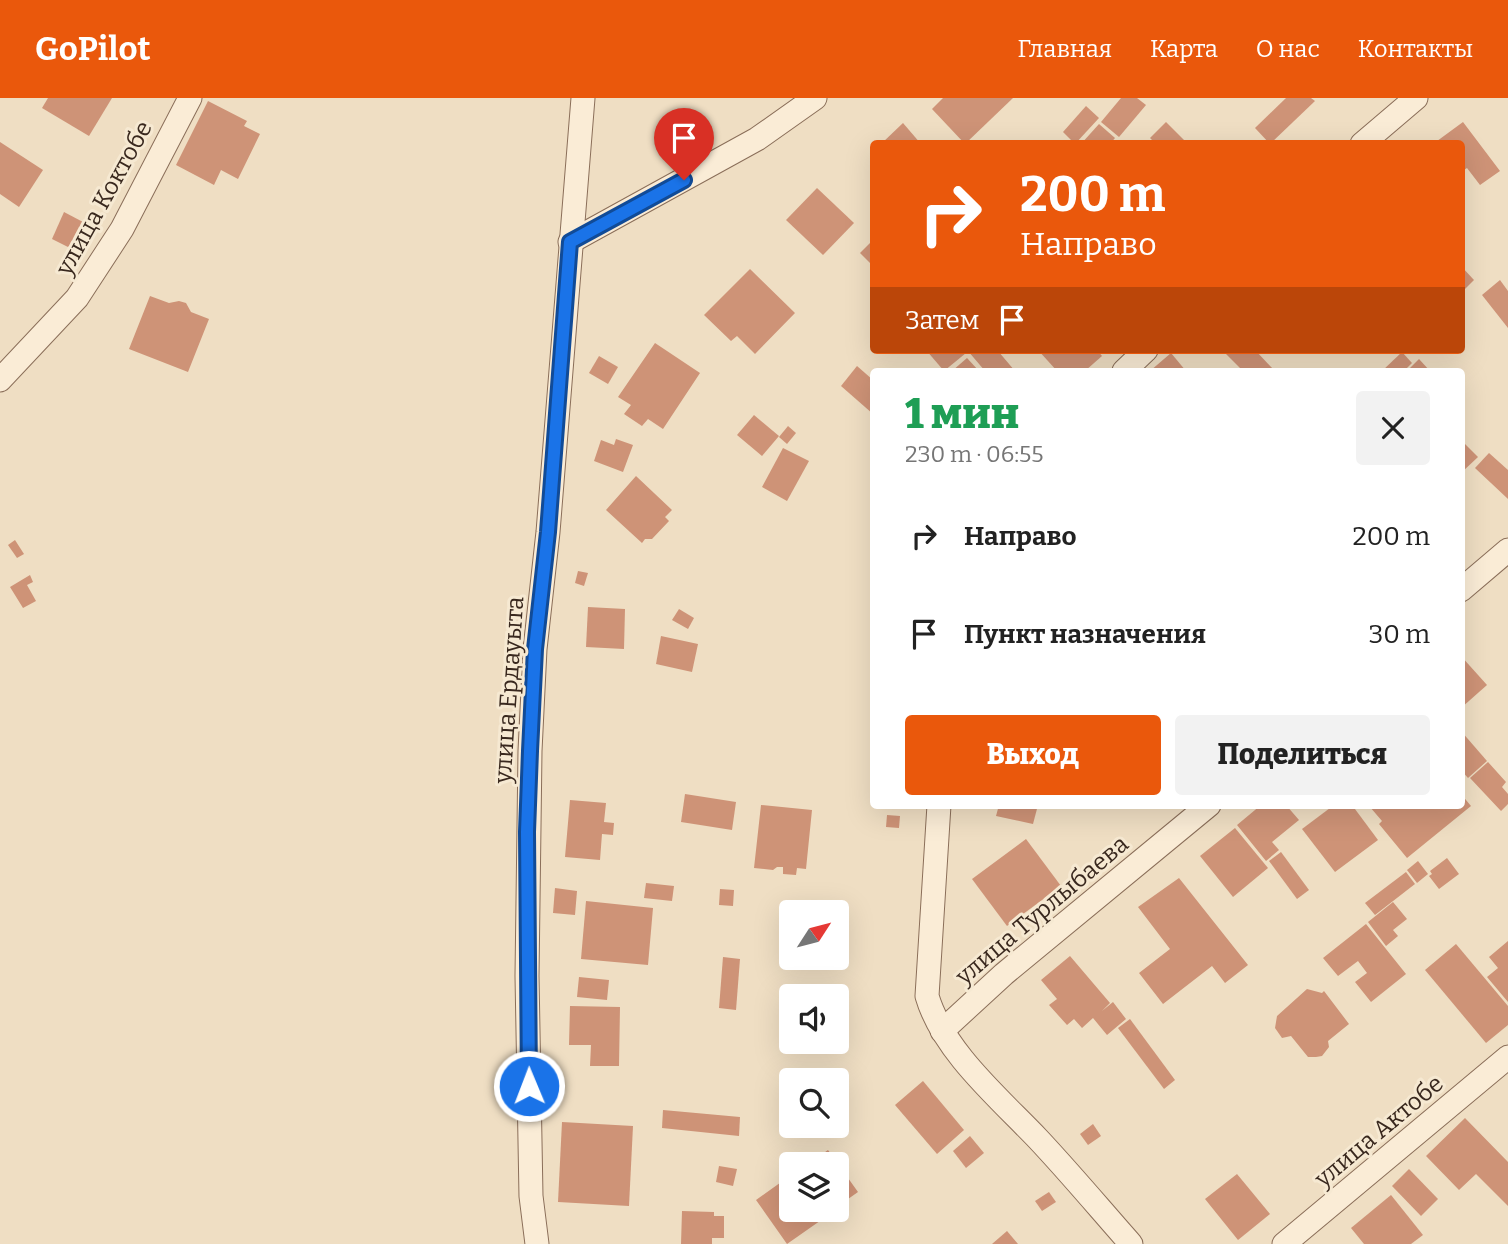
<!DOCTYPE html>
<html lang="ru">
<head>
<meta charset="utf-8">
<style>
	:root { --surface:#fff; --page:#f2f2f2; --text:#222; --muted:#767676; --accent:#ea580c }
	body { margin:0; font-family:Bitter,serif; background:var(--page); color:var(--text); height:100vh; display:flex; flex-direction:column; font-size:26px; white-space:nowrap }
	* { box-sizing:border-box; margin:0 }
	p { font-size:23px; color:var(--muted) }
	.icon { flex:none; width:38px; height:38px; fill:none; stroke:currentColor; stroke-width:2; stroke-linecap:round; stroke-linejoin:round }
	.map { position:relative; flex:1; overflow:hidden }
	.details { position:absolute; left:870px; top:270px; width:595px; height:441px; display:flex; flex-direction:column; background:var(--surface); border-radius:7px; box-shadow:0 7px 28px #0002 }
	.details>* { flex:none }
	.top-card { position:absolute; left:870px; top:42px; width:595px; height:214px; border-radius:7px; box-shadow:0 7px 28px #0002; background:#ea580c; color:#fff; overflow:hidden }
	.needle { width:46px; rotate:54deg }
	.controls { position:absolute; left:779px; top:802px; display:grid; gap:14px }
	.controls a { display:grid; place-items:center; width:70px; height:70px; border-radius:7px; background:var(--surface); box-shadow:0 7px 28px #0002; font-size:35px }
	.pin { position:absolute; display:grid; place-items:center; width:60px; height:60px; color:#fff; margin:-72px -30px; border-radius:50% 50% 50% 0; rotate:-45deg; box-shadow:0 0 7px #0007 }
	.pin .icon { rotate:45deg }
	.me { position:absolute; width:77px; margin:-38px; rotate:359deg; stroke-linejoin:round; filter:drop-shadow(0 0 5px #0008) }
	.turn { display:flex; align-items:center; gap:24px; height:147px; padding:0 35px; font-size:32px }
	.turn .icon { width:91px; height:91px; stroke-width:2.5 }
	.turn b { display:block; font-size:49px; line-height:60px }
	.then { display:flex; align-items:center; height:66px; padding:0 35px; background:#0003; gap:14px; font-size:26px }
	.round { display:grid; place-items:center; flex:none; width:74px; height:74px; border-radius:7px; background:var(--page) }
	.overview { display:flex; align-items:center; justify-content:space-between; height:119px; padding:0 35px }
	h1 { font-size:42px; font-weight:800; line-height:52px; color:#1e9e55 }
	.primary-button { display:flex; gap:14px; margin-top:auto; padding:14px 35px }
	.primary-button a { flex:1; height:80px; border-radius:7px; background:var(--accent); color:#fff; font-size:28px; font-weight:800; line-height:80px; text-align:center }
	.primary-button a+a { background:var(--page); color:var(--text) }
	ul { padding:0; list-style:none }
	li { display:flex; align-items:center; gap:21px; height:98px; padding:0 35px }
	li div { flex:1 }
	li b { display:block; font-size:26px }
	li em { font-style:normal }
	header { display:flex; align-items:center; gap:42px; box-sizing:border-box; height:98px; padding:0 35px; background:var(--accent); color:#fff }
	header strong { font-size:33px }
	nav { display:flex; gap:38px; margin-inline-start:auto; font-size:24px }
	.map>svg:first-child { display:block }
	.building { fill:#ce9377 }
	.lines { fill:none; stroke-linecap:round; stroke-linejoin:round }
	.street-casing { stroke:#8a6e59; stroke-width:25 }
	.street { stroke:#faecd6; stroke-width:23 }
	.route-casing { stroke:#114b97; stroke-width:18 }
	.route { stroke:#1a73e8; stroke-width:12 }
	.labels { text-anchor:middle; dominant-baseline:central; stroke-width:6; stroke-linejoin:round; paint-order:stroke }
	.street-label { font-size:24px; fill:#39281e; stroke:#f6e9d2 }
</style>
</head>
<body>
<header>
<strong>GoPilot</strong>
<nav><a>Главная</a><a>Карта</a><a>О нас</a><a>Контакты</a></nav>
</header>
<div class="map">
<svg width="1508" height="1146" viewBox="0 0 1508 1146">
	<rect width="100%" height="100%" fill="#efdec3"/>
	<g class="building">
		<polygon points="48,0 112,0 89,38 42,10"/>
		<polygon points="943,0 1013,0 965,46 932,11"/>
		<polygon points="1121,0 1137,0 1146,7 1119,39 1101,24"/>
		<polygon points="1286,0 1311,0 1315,3 1270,46 1255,30"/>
		<polygon points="208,3 247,23 244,28 260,36 238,81 221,72 214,87 176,67"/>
		<polygon points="1086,8 1099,20 1075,46 1063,34"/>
		<polygon points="1166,24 1188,46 1156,46 1150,40"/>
		<polygon points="1463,24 1500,73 1480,87 1467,70 1461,74 1461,46 1433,46"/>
		<polygon points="903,25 921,46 881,46"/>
		<polygon points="1099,26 1115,40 1110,46 1081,46"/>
		<polygon points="0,44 43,72 19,109 0,96"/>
		<polygon points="817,90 854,125 823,157 786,122"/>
		<polygon points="64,114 83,124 70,150 52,141"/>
		<polygon points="873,142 873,168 860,155"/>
		<polygon points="1461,168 1474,182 1465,191 1461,187"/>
		<polygon points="750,171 795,215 755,256 737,238 731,243 704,217"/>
		<polygon points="1500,182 1508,193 1508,230 1482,197"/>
		<polygon points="150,198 169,205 179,203 186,205 191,214 209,221 188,274 129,251"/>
		<polygon points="655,245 700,275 663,331 648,321 642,328 624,316 631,307 618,299"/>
		<polygon points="926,252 964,252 966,255 944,273"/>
		<polygon points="970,252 999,252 998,253 1015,273 985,273 968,253"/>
		<polygon points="1038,252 1097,252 1102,258 1085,273 1057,273"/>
		<polygon points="1230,252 1255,252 1273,271 1271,273 1243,273 1226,256"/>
		<polygon points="1402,254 1412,265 1404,273 1382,273"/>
		<polygon points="1171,255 1186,273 1150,273"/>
		<polygon points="599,258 618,269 608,286 589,275"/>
		<polygon points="967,260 979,273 952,273"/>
		<polygon points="1419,261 1430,273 1408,272"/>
		<polygon points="857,268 873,282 873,316 841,288"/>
		<polygon points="754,317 779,338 762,358 737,337"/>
		<polygon points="788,328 796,335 787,346 779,339"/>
		<polygon points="616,341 633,347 623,374 594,363 601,342 614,347"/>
		<polygon points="1461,342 1478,359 1461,375"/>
		<polygon points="783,350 809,363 787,403 762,389"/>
		<polygon points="1489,355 1508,372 1508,401 1475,370"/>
		<polygon points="636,378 672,412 665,419 669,423 652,441 645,441 642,445 606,412"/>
		<polygon points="15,442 24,456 17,460 8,447"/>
		<polygon points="578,473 588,475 584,488 575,485"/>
		<polygon points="30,477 33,484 27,487 36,503 23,510 10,489"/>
		<polygon points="588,509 625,511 624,551 586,549"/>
		<polygon points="679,511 694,520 688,531 672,522"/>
		<polygon points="661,538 698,546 692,574 656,566"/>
		<polygon points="1461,558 1487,587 1461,610"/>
		<polygon points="1461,633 1487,663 1468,680 1461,672"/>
		<polygon points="1488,664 1506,684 1502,689 1508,696 1508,706 1501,713 1470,680"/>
		<polygon points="685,696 736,704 732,732 681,724"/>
		<polygon points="1461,696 1471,708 1407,760 1379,726 1382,723 1370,709 1373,707 1461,707"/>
		<polygon points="570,702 606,705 604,724 614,725 613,737 602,736 600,762 565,759"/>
		<polygon points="761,707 812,712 806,771 797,770 796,777 783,776 783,769 777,769 773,772 754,770"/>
		<polygon points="999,707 1038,707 1033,726 996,718"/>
		<polygon points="1261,707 1286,707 1299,722 1272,744 1279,752 1266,763 1237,727"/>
		<polygon points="1334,707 1352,707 1378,742 1335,774 1302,731"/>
		<polygon points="887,717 900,718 899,730 886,729"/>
		<polygon points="1235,730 1268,770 1233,799 1200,758"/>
		<polygon points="1026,741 1061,788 1007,828 972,781"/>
		<polygon points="1281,754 1309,792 1297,801 1269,763"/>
		<polygon points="1447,760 1459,776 1439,791 1429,778 1432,776 1430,773"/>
		<polygon points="1418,763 1428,776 1417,785 1407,772"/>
		<polygon points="1406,774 1415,786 1375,817 1365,805"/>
		<polygon points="1179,780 1248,867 1225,885 1212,868 1163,906 1139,875 1170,851 1138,809"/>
		<polygon points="646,785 674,788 672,803 644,800"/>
		<polygon points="555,790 577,793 575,817 553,815"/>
		<polygon points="720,791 734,792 733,808 719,807"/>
		<polygon points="586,803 653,810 648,867 581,861"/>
		<polygon points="1393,804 1407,821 1393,832 1398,838 1386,848 1368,824"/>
		<polygon points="1366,826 1406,876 1371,904 1355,884 1367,875 1358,863 1338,878 1323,860"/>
		<polygon points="1508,843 1508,904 1487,879 1498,870 1489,859"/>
		<polygon points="1456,846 1508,908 1508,927 1486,945 1425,872"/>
		<polygon points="1070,858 1110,905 1102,913 1113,904 1126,921 1107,937 1093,920 1082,930 1074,921 1067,927 1049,907 1057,901 1041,882"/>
		<polygon points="723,859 740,861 736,912 719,910"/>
		<polygon points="579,879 609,882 607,902 577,899"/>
		<polygon points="1307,891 1322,895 1324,893 1349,926 1328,943 1329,949 1322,958 1316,959 1308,959 1291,938 1282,940 1275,930 1277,918"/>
		<polygon points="570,908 620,909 619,968 590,968 591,947 569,947"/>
		<polygon points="1130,921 1175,982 1164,991 1118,930"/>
		<polygon points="923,983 964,1032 937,1056 895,1007"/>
		<polygon points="663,1012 740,1019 739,1038 662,1030"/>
		<polygon points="1465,1020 1508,1064 1508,1108 1476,1076 1459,1092 1426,1058"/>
		<polygon points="562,1024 633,1028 629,1108 558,1104"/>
		<polygon points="1093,1026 1101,1038 1088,1047 1080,1036"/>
		<polygon points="970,1038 984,1055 966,1070 953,1053"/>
		<polygon points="828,1052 858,1094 841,1106 836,1099 836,1066 813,1066 811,1064"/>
		<polygon points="719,1068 737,1071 733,1088 716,1084"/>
		<polygon points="1409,1071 1438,1101 1421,1118 1392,1088"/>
		<polygon points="1237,1076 1270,1116 1238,1142 1205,1101"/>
		<polygon points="791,1077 791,1111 837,1111 787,1146 756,1102"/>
		<polygon points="1049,1094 1056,1104 1042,1113 1035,1103"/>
		<polygon points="1391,1097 1423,1137 1411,1146 1364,1146 1351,1130"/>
		<polygon points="682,1113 714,1114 714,1118 724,1118 724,1140 712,1140 712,1146 681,1146"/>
		<polygon points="1007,1133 1018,1146 992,1146"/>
	</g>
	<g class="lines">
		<defs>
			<g id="street">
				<polyline points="1362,46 1416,0"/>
				<polyline points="570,144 757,41 815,0"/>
				<polyline points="1124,273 1146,252"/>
				<polyline points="0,282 77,200 122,131 190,0"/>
				<polyline points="1461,492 1508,452"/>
				<path d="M939 707 927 898C943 953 999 1000 1038 1041 1070 1075 1100 1111 1131 1146"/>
				<polyline points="942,933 1004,876 1209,707"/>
				<polyline points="537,1146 531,1098 527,878 530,653 535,551 548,434 583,0"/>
				<polyline points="1284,1146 1508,959"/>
			</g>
		</defs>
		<use href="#street" class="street-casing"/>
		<use href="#street" class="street"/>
	</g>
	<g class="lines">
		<defs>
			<polyline id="route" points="529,988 527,734 530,653 535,551 548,434 570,144 684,82"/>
		</defs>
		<use href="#route" class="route-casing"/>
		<use href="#route" class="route"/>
	</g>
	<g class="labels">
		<g class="street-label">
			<text transform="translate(104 100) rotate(-61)">улица Коктобе</text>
			<text transform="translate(509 592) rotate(-86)">улица Ердауыта</text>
			<text transform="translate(1042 812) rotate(-40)">улица Турлыбаева</text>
			<text transform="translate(1379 1033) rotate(-40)">улица Актобе</text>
		</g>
	</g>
</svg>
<div class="controls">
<a><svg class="needle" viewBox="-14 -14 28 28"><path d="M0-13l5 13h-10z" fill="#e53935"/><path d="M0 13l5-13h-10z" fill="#767676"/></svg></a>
<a><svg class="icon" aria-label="sound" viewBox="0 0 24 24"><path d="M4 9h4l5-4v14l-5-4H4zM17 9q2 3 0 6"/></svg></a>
<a><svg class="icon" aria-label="search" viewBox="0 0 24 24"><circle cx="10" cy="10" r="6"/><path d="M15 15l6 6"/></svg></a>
<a><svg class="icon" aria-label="layers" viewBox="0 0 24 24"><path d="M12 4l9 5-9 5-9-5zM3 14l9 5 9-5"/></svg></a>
</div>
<div class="pin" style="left:684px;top:82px;background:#d93025"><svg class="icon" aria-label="arrive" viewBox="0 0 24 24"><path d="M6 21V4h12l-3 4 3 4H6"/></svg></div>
<svg class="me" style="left:529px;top:988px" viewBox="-20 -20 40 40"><circle r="17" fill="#1a73e8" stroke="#fff" stroke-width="3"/><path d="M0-11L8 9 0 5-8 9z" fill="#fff"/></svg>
<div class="top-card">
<div class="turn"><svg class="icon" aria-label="right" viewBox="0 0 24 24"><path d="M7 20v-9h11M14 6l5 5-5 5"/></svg><div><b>200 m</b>Направо</div></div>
<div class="then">Затем<svg class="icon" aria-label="arrive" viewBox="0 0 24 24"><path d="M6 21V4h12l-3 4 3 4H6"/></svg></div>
</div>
<section class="details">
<div class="overview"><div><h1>1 мин</h1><p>230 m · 06:55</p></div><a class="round"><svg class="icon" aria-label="close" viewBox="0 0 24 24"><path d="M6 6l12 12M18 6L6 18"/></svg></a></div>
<ul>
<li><svg class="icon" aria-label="right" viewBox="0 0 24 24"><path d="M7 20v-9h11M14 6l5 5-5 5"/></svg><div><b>Направо</b></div><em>200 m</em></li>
<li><svg class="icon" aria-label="arrive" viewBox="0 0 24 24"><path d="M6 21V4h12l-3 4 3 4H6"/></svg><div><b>Пункт назначения</b></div><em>30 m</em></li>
</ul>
<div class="primary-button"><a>Выход</a><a>Поделиться</a></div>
</section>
</div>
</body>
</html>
